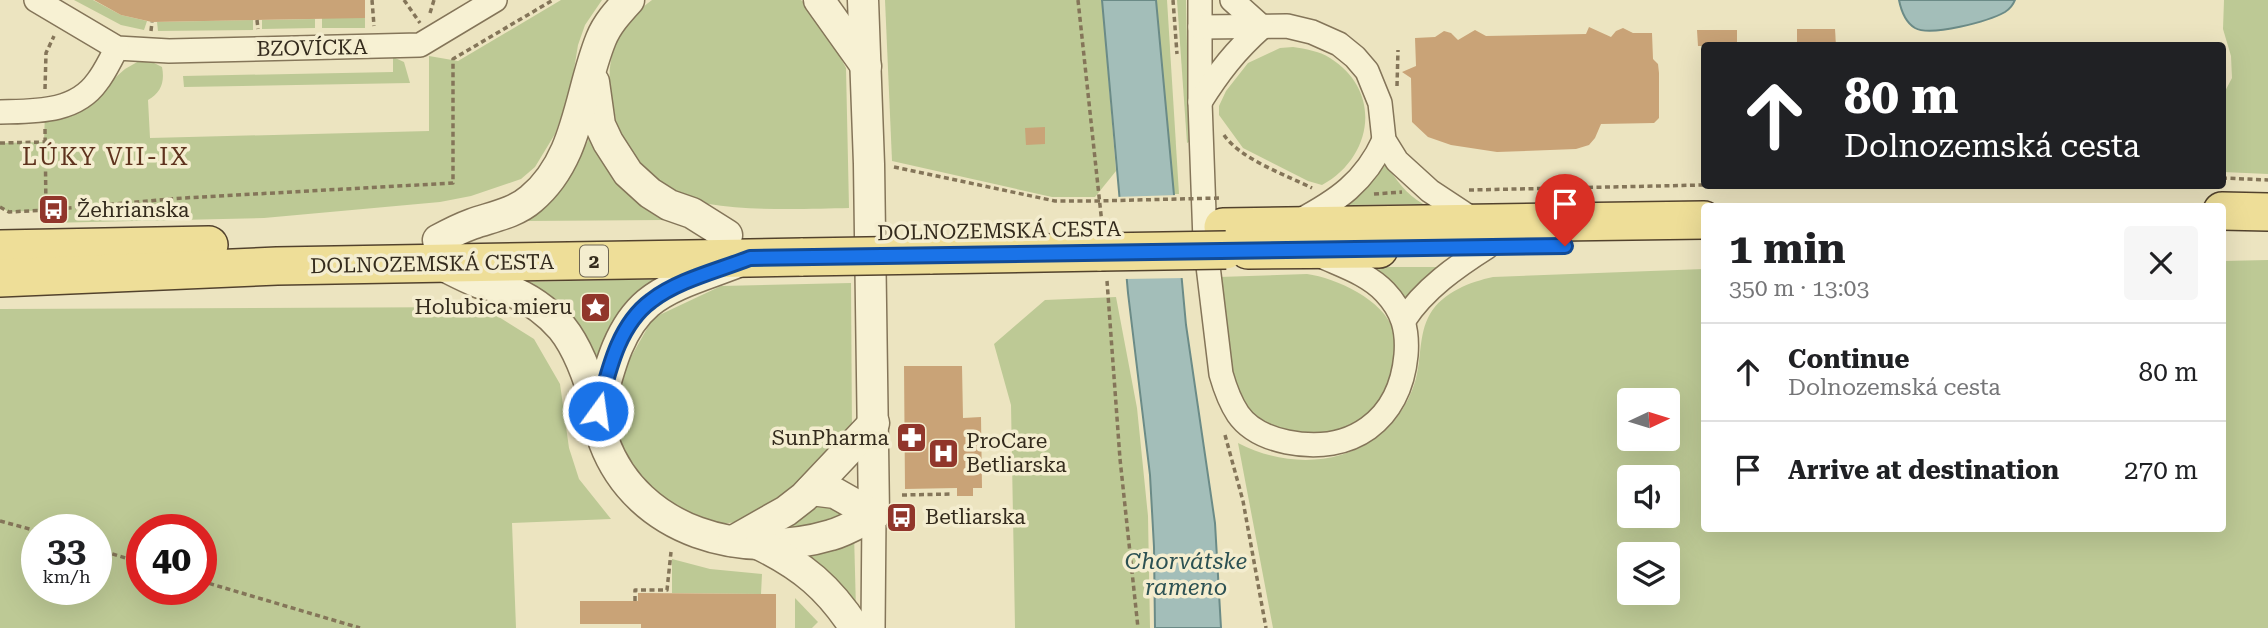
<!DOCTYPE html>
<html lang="en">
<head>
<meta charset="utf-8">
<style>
	:root { --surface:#fff; --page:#f6f6f6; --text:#202124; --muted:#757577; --line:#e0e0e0 }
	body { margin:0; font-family:"Roboto Serif",serif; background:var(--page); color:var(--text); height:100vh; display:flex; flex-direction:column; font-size:26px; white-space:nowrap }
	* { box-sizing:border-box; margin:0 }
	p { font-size:23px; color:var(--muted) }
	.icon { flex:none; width:38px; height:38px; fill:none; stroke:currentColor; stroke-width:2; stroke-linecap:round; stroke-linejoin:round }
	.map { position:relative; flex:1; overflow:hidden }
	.side { position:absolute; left:1701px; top:203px; width:525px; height:329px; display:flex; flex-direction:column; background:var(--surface); border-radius:7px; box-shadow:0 7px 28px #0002 }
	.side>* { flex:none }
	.banner { position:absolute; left:1701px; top:42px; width:525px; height:147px; border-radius:7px; box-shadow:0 7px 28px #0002; background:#202124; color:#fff; overflow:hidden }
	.needle { width:46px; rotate:86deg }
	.tools { position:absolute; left:1617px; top:388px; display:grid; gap:14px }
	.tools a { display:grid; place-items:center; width:63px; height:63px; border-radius:7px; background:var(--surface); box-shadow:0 7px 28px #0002; font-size:35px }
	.speed { position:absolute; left:21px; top:514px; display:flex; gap:14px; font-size:35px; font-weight:700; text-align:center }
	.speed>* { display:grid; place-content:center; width:91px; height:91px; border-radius:50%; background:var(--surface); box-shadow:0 7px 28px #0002; line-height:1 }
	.speed small { font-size:18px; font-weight:400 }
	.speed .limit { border:10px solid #d22; background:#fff; color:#111 }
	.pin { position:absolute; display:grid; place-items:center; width:60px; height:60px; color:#fff; margin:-72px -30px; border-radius:50% 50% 50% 0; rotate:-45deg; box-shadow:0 0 7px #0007 }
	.pin .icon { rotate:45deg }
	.me { position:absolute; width:77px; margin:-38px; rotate:14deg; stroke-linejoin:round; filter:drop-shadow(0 0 5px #0008) }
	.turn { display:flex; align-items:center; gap:24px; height:147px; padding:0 28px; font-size:32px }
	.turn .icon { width:91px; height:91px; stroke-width:2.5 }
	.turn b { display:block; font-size:49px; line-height:60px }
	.round { display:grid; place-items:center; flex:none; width:74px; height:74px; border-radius:7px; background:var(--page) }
	.summary { display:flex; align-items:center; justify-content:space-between; height:119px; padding:0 28px }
	h1 { font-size:42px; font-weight:700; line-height:52px }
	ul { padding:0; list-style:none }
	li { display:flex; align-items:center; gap:21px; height:98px; padding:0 28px; border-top:2px solid var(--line) }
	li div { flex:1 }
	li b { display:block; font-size:26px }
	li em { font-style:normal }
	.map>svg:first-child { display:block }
	.green { fill:#bdc995; fill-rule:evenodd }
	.water { fill:#a3beb9; stroke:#6b8b87; stroke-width:2 }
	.pier { fill:#ece4c0 }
	.building { fill:#c9a377 }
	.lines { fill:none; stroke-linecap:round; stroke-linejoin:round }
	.minor-casing { stroke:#847559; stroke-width:26 }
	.tertiary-casing { stroke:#847559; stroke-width:33 }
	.primary-casing { stroke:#52422d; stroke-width:40 }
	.path { stroke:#847559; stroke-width:3.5; stroke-dasharray:5 3.5; stroke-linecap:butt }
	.minor { stroke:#f7f1d3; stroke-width:23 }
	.tertiary { stroke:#f7f1d3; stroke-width:30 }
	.primary { stroke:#eede98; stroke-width:37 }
	.primary-bridge-casing { stroke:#52422d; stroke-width:40; stroke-linecap:butt }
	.path-bridge { stroke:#847559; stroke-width:3.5; stroke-dasharray:5 3.5; stroke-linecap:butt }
	.primary-bridge { stroke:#eede98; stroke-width:37 }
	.route-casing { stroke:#114b97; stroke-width:18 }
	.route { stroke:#1a73e8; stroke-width:12 }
	.labels { text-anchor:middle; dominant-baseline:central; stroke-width:7; stroke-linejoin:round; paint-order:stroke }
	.shield { fill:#f4edcf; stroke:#6e6552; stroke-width:2 }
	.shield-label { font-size:19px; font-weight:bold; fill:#342b1d }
	.street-label { font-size:21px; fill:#342b1d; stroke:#f4edcf }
	.poi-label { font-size:21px; fill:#342b1d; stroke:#f4edcf; text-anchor:start }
	.water-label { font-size:23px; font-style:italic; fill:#2c5153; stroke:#f4edcf }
	.quarter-label { font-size:24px; letter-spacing:2px; fill:#5f331e; stroke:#f4edcf }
</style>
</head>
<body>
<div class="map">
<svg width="2268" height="628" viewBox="0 0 2268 628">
	<rect width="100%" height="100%" fill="#ece4c0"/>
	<g class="green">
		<polygon points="74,0 93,0 121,15 147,21 144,30 121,25"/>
		<path d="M561 0H602L585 25 578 45 571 88 555 134 535 167 521 179 471 196 440 202 264 218 46 223V210L9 212 0 207V143L44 142 45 111 109 83 125 69 139 61 154 63 162 67C165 82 161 93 148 100L150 138 429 131V56L458 61Z"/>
		<path d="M652 0H801L819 16 846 68 849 208C794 209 708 214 659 189 652 185 630 162 625 154 620 145 613 104 611 92 604 55 623 21 652 0Z"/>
		<polygon points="885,0 1102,0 1116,171 1095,197 1052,197 892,161"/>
		<polygon points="1156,0 1167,0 1179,194 1174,194"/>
		<polygon points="1177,0 1186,0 1189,142 1187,143"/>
		<polygon points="2224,0 2268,0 2268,174 2223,172 2223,95 2232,78 2231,56 2223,29"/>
		<rect x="322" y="18" width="43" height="10"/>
		<polygon points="315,19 315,28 262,29 262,20"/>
		<polygon points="253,20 253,30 158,31 157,22"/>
		<path d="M1293 47C1306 49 1319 51 1330 58 1383 91 1373 157 1322 185L1308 181 1243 148 1219 115V106L1226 91 1248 63 1280 48Z"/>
		<polygon points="393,57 404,62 410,83 184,87 183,76 393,72"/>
		<path d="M591 134C613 173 625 197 665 220L524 221C561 189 571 178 591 134Z"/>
		<path d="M1386 164C1396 180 1406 194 1423 204L1346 205 1367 187Z"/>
		<path d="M2268 260V628H1273L1238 443C1305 478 1391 459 1415 382 1422 359 1418 335 1430 314 1443 292 1470 282 1493 277L1704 269V528H2222L2223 261ZM1629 401H1668V439H1629ZM1629 478H1668V516H1629ZM1629 555H1668V593H1629Z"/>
		<polygon points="1371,267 1442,267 1404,305"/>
		<path d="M1307 274C1336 278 1384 300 1393 330 1407 371 1379 420 1339 432 1325 436 1310 434 1297 433 1276 431 1254 420 1243 402 1222 366 1224 318 1219 277Z"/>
		<path d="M665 279 606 338 600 350 597 368C583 323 567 304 525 282Z"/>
		<polygon points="851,283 852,434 812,477 754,521 714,524 680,515 634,474 619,438 619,378 653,318 721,286"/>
		<polygon points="1116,297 1137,408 1148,516 1150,628 1015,628 1011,405 994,344 1045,300"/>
		<path d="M483 307 534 339 560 384 569 448 579 479 611 519 512 523 516 628H0V309ZM37 530H96V590H37ZM142 530H201V590H142Z"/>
		<polygon points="822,502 851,509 835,527 756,538"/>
		<polygon points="854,533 856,610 787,549"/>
		<polygon points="672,559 710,569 762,574 761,594 672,593"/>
		<polygon points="795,598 818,622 812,628 795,628"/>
	</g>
	<g class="water">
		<polygon points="1102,0 1156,0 1186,325 1215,523 1221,628 1155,628 1154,547 1150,475 1128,293"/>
		<path d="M1899 0H2015C2013 5 2010 9 2005 12 1989 21 1931 37 1915 28 1905 22 1901 10 1899 0Z"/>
	</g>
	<polygon class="pier" points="1178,195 1185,278 1123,279 1115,197"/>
	<g class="building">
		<polygon points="94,0 365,0 365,18 152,22 121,15"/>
		<polygon points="1589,27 1611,37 1616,31 1623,28 1633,33 1652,33 1653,59 1658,64 1659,73 1659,118 1654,123 1601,124 1595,138 1589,145 1576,149 1497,152 1451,145 1428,137 1412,122 1411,78 1402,72 1416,66 1415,38 1435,37 1444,31 1451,33 1458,40 1475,30 1486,36 1586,34"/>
		<polygon points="1797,29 1835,29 1836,46 1797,46"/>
		<polygon points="1697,30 1737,30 1737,46 1698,46"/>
		<polygon points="1045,127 1045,144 1026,145 1025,128"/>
		<polygon points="904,366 962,366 963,418 981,417 982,488 973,488 973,496 957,496 957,488 905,489"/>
		<polygon points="638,593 776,594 776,628 641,628 641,624 580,624 580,601 638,601"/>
	</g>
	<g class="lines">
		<defs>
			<g id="minor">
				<polyline points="36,0 117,48 169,51 420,45 495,0"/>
				<path d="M1200 0V102L1205 241 1221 374C1225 388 1230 402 1238 414 1249 430 1268 438 1287 442 1351 455 1400 421 1406 355 1408 330 1403 311 1385 292 1368 274 1343 266 1321 256"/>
				<polyline points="1232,0 1262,27"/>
				<polyline points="1200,27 1287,26 1312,32 1339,44 1355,57 1367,71 1380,103 1384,140 1397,161 1430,191 1477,222"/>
				<path d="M1200 102C1219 72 1235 51 1262 27"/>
				<path d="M0 112C34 111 75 113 97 82 105 72 110 60 117 48"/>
				<path d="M1297 222C1337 201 1365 182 1384 140"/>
				<path d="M1404 320C1424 289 1457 266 1487 247"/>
				<polyline points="873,628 874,515"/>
			</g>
			<g id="tertiary">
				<polyline points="819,0 866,66"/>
				<polyline points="863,0 869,164 874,515"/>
				<polyline points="594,82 600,125 608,142 628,173 650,193 669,205 692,213 727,235"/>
				<path d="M438 240C449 234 461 228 472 224 492 217 515 213 531 199 579 159 579 93 601 39 607 24 618 12 629 0"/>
				<path d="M442 265C454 271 467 278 480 283 489 285 498 286 506 289 527 297 547 311 562 328 579 349 591 385 598 411 600 421 601 432 604 442 638 533 744 561 831 535 846 531 860 522 874 515"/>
				<path d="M598 411C608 374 617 329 648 303 672 283 709 274 738 262"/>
				<polyline points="811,490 835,493 874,515"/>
				<polyline points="733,541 786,511 804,497 874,423"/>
				<path d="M760 545C803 566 829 588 855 628"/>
			</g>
			<g id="primary">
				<polyline points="2222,211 2268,212"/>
				<polyline points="1223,227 1704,220"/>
				<polyline points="0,249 209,245"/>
				<polyline points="1248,250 1379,249"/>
				<polyline points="930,255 1101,252"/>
				<polyline points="0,278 277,266 803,257"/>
			</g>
		</defs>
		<use href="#minor" class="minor-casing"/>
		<use href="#tertiary" class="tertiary-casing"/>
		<use href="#primary" class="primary-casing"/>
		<g class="path">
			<polyline points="372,0 374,26"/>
			<polyline points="404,0 420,23"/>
			<polyline points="1078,0 1102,224"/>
			<polyline points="1173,0 1177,54"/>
			<polyline points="430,13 434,0"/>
			<polyline points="257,20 258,29"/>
			<polyline points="151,31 152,22"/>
			<polyline points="1397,86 1398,50"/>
			<polyline points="45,89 46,53 54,36"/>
			<polyline points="45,129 46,210"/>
			<path d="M1224 135C1240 159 1286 175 1312 188"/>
			<polyline points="0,143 45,142"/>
			<polyline points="894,167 1055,201 1095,201"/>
			<polyline points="2222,178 2268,180"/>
			<polyline points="1469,190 1704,185"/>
			<polyline points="1374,194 1402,192"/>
			<polyline points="0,207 9,212 46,210 183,198 453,183 453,59 553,0"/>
			<polyline points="1107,281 1120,459 1138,628"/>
			<polyline points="1225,435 1243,501 1266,628"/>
			<polyline points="902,495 953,494"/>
			<polyline points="0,521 37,531"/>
			<polyline points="96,549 142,563"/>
			<polyline points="201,581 360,628"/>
			<polyline points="635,601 635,590 667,590 671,552"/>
		</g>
		<use href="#minor" class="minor"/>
		<use href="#tertiary" class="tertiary"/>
		<use href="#primary" class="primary"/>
		<defs>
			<g id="primary-bridge">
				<polyline points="1101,252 1226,250"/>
				<polyline points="803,257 930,255"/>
			</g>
		</defs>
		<use href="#primary-bridge" class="primary-bridge-casing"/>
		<polyline class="path-bridge" points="1095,201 1220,198"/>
		<use href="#primary-bridge" class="primary-bridge"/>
	</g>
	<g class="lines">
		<defs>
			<path id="route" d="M598 411C608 374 617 326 651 301 678 280 717 271 750 258L1565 246"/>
		</defs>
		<use href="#route" class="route-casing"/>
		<use href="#route" class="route"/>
	</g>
	<defs>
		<symbol id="bus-square" viewBox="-11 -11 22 22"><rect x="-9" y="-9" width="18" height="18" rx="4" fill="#91362b" stroke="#f4edcf"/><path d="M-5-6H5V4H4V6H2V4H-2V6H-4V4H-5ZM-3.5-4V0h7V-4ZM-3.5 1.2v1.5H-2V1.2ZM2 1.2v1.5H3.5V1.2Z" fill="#fff"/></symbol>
		<symbol id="sight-square" viewBox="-11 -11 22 22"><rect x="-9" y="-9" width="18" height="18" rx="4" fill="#91362b" stroke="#f4edcf"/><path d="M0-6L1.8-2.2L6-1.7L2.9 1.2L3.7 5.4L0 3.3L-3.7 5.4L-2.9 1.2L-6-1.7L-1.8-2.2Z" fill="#fff"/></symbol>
		<symbol id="pharmacy-square" viewBox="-11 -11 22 22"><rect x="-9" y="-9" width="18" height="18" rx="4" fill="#91362b" stroke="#f4edcf"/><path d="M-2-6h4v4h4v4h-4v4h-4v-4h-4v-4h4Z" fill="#fff"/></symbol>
		<symbol id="hospital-square" viewBox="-11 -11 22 22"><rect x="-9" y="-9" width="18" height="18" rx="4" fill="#91362b" stroke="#f4edcf"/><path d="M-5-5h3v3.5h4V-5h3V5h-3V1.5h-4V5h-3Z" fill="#fff"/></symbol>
	</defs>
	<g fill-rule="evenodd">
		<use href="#bus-square" x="36" y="192" width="35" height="35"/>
		<use href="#sight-square" x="578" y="290" width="35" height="35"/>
		<use href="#pharmacy-square" x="894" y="420" width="35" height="35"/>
		<use href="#hospital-square" x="926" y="436" width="35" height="35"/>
		<use href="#bus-square" x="884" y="500" width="35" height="35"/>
	</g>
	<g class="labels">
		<rect class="shield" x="580" y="245.5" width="28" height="31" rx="5"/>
		<g class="shield-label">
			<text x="594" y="261">2</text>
		</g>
		<g class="street-label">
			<text transform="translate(312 48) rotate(-1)">BZOVÍCKA</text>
			<text transform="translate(999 231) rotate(-1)">DOLNOZEMSKÁ CESTA</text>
			<text transform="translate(432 264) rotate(-1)">DOLNOZEMSKÁ CESTA</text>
		</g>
		<g class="poi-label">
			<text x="77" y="210">Žehrianska</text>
			<text x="572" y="307" text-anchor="end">Holubica mieru</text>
			<text x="889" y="438" text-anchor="end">SunPharma</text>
			<text x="966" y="441">ProCare<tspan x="966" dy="24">Betliarska</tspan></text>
			<text x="925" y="517">Betliarska</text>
		</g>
		<g class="water-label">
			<text x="1186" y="561">Chorvátske<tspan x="1186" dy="26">rameno</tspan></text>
		</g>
		<g class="quarter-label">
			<text x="106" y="157">LÚKY VII-IX</text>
		</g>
	</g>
</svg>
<div class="tools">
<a><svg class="needle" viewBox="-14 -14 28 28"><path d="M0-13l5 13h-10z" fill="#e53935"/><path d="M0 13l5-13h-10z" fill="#757577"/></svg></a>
<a><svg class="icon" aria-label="sound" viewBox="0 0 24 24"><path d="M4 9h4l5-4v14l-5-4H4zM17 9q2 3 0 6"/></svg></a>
<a><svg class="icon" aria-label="layers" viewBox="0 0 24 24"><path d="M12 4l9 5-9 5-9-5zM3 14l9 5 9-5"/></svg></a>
</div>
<div class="speed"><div>33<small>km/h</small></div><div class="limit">40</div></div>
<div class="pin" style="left:1565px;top:246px;background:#d93025"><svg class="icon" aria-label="arrive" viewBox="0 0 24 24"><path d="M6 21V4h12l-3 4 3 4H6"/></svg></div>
<svg class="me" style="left:598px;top:411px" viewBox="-20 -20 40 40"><circle r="17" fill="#1a73e8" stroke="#fff" stroke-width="3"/><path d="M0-11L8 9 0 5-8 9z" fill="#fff"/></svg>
<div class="banner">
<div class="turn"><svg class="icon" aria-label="ahead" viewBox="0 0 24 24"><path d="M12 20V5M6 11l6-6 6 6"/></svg><div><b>80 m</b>Dolnozemská cesta</div></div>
</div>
<section class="side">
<div class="summary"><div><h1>1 min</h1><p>350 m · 13:03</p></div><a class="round"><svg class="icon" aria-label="close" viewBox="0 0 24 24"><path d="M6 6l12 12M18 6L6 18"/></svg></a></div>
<ul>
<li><svg class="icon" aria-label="ahead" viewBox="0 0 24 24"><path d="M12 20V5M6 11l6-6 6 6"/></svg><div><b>Continue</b><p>Dolnozemská cesta</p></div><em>80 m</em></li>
<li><svg class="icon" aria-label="arrive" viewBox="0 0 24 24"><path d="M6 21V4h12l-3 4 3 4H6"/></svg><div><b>Arrive at destination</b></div><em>270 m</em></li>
</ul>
</section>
</div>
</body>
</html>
